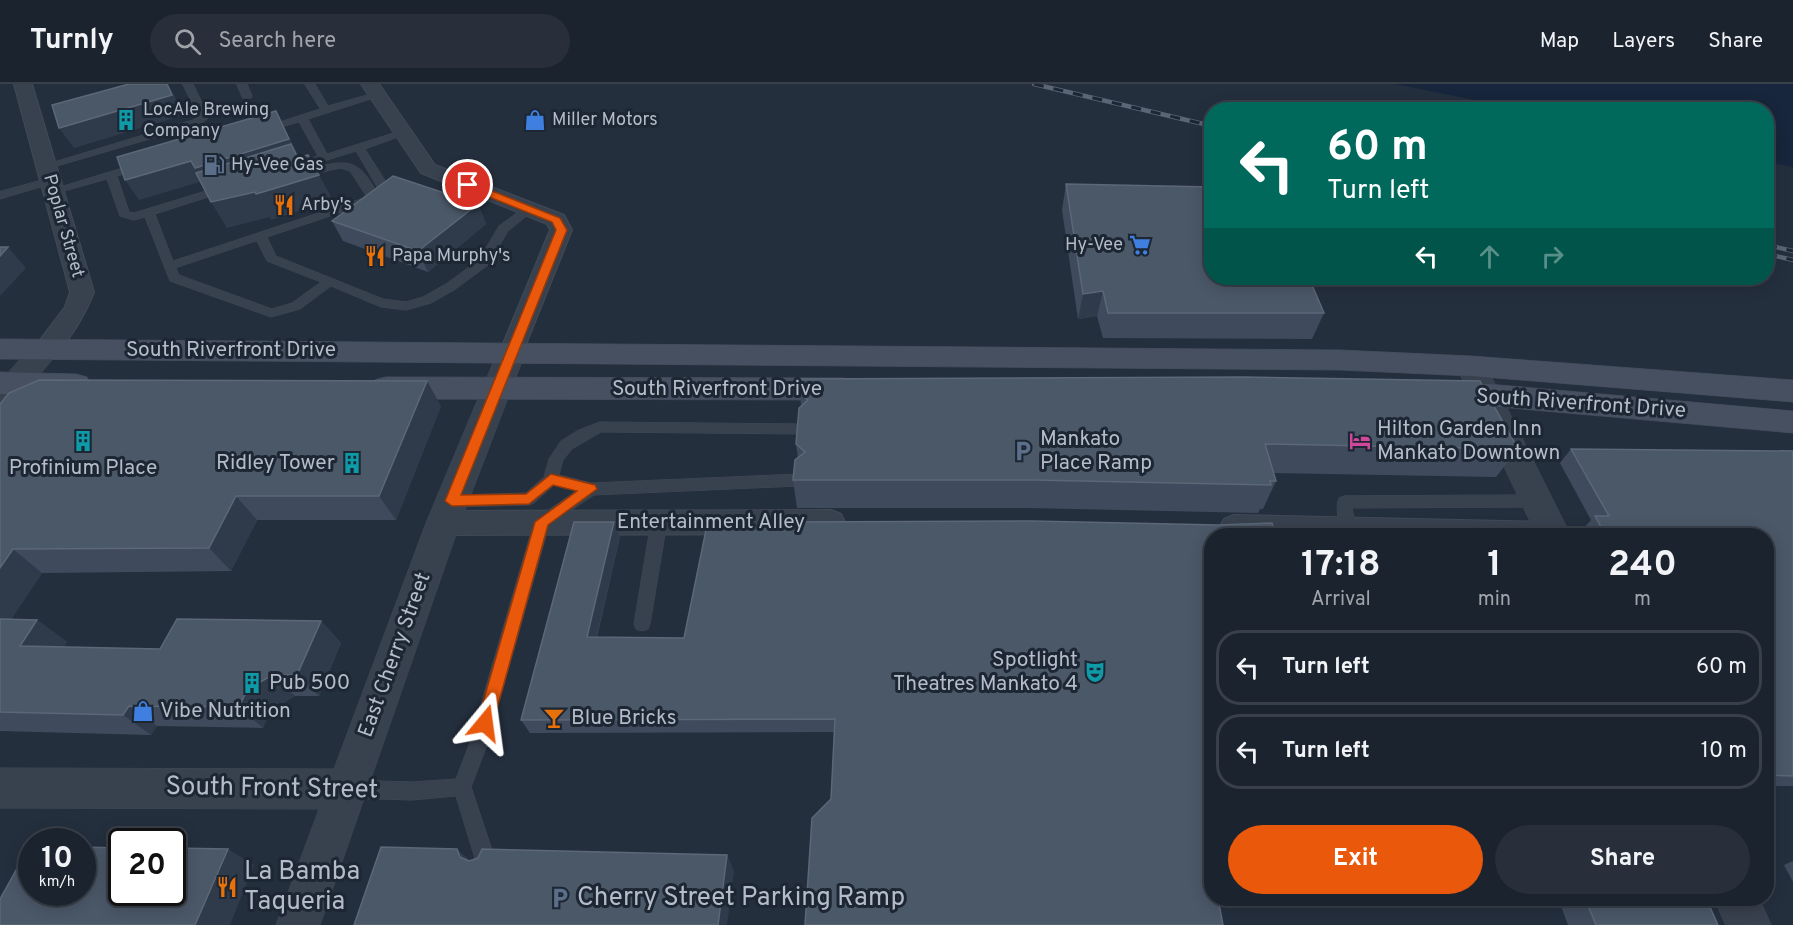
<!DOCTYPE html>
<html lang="en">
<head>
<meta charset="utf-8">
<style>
	:root { --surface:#1b232e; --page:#282f3a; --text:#f1f3f6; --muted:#a0a4aa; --line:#39404a; --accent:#ea580c }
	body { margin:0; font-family:Overpass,sans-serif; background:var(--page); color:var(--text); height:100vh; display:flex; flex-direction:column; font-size:22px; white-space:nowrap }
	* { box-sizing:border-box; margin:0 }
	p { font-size:20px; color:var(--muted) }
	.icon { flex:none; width:33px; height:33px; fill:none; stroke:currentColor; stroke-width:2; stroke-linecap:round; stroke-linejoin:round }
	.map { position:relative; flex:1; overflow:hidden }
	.drawer { position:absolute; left:1204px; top:444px; width:570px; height:378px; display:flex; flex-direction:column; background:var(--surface); border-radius:24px; box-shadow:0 3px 15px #0003,0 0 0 2px var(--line) }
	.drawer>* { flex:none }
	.hud { position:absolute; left:1204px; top:18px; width:570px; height:183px; border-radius:24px; box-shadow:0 3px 15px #0003,0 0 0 2px var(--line); background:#00695c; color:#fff; overflow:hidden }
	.speed { position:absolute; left:18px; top:744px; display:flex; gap:12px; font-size:30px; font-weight:700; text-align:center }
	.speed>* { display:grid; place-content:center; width:78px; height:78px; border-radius:50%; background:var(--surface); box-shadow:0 3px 15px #0003,0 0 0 2px var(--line); line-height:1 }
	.speed small { font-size:15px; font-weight:400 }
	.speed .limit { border:3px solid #111; border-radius:9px; background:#fff; color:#111 }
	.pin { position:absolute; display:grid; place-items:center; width:51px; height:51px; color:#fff; margin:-26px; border:3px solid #fff; border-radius:50%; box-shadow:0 2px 6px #0007 }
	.me { position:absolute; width:66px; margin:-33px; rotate:16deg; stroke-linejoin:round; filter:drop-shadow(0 0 4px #0008) }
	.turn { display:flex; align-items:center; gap:21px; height:126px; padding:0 24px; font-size:27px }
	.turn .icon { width:78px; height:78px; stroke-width:2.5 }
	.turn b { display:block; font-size:42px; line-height:51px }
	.lanes { display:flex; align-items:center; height:57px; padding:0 24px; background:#0003; justify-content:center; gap:30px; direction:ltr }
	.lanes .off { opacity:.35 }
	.eta { display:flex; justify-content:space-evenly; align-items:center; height:102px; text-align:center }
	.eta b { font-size:36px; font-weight:700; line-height:42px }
	.cta { display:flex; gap:12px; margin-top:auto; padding:12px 24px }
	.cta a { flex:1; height:69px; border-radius:36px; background:var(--accent); color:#fff; font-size:24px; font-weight:700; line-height:69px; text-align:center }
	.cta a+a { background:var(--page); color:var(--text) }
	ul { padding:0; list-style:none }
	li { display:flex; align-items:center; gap:18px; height:75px; margin:0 12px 9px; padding:0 12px; border:3px solid var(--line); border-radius:24px }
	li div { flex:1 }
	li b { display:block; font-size:22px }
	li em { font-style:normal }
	header { display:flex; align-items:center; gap:36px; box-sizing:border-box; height:84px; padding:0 30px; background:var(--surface); border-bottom:2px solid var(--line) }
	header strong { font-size:28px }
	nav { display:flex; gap:33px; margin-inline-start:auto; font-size:21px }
	.search { width:420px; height:54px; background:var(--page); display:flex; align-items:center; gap:15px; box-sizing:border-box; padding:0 21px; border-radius:33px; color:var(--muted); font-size:22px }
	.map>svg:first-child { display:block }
	.water { fill:#17263c }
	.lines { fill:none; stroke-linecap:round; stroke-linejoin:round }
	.service-casing { stroke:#414a57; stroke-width:1 }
	.minor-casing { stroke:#414a57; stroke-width:2 }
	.tertiary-casing { stroke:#414a57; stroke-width:1 }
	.secondary-casing { stroke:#414a57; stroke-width:1 }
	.service { fill:#38414e; fill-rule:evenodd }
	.minor { fill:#38414e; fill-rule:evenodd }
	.tertiary { fill:#38414e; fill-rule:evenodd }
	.secondary { fill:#465061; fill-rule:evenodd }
	.rail-casing { stroke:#5a6575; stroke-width:4.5 }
	.rail { stroke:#1d2633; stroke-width:3; stroke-dasharray:10; stroke-linecap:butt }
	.wall { fill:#3f4b5c }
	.shaded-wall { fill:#2f3b4b }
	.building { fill:#4b5868; stroke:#5c6777; stroke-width:1.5 }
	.route { fill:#ea580c; stroke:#983908; stroke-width:1.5 }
	.labels { text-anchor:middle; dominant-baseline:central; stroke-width:6; stroke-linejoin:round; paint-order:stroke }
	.far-poi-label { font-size:18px; fill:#b4bcc9; stroke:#1d2633; text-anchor:start }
	.far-street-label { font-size:18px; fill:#b4bcc9; stroke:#1d2633 }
	.street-label { font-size:21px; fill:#b4bcc9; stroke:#1d2633 }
	.poi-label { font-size:21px; fill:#b4bcc9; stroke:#1d2633; text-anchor:start }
	.near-street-label { font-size:26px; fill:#b4bcc9; stroke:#1d2633 }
	.near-poi-label { font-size:26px; fill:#b4bcc9; stroke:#1d2633; text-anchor:start }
</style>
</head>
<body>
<header>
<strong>Turnly</strong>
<div class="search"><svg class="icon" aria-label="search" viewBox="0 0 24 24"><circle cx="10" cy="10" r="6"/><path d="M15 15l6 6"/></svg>Search here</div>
<nav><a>Map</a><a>Layers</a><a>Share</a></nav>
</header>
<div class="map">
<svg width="1793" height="841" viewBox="0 0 1793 841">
	<rect width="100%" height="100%" fill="#242f3e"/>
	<polygon class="water" points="1395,0 1793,0 1793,83 1767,78 1767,26 1519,25"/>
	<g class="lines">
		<defs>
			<g id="service">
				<polygon points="183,0 193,0 209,33 201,40 50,84 41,82 193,36 198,32"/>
				<polygon points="237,0 247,0 252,12 251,14 243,14"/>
				<path d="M305 0H315L328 22 378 8 383 11 308 35 327 70 400 47 409 49 365 65 391 106 384 114 267 153 276 172 383 215 406 218 423 213 446 200 479 176 499 142 525 123 529 122 535 125 508 147 488 181 454 206 431 219 406 226 381 223 331 202 300 225 271 233 170 197 145 133 134 136 120 132 107 95 53 110 47 107 139 79 144 82 143 84 117 92 129 128 134 129 222 102H230V106L155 130 173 177 367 113 350 87 340 84 318 89 313 86 314 84C349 74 360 77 377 109L379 106 356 67 295 86 290 83 291 81 318 72 299 38 263 48 258 45 320 25ZM257 157 267 177 321 198 292 219 272 225 179 191 176 184Z"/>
				<polygon points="50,94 56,97 54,99 0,115 0,108"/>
				<polygon points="600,338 802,340 809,345 802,350 601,348 572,365 563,376 559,391 591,399 799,390 806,396 799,402 594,411 549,441 487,661 471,703 497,781 494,788 487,791 480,788 477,781 456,712 412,716 347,714 340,711 338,705 340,699 347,696 412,698 456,695 469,661 534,438 537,434 576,407 554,401 534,419 529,421 452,423 447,421 445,417 447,413 452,411 526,409 544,393 549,375 561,357 577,347"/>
				<path d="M1537 411 1542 413 1544 417 1542 421 1537 423 1352 424 1356 445 1353 449H1343C1338 440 1335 423 1339 414L1344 412Z"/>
				<polygon points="659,432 664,434 667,438 650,540 648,545 642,547 636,545 634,540 651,438 654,434"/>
			</g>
			<g id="minor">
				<path d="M14 0H32L94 208C87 227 70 257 55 270 49 275 43 273 36 271L33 265 65 223 70 208Z"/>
				<polygon points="361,0 379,0 435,81 564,131 572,146 521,273 512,276 503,273 500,267 550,146 547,140 421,89"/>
				<polygon points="831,426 841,430 845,438 841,446 831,450 443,451 433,447 429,439 433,431 443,427"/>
				<polygon points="1234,431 1554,438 1564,442 1569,450 1224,451 1219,443 1224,435"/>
			</g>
			<g id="tertiary">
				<polygon points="45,255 55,258 59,265 55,272 11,326 0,329 0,298 35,258"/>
				<polygon points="512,257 522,260 526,267 460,439 320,841 276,841 319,725 0,724 0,684 334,685 426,439 498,267 502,260"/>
				<polygon points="1471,272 1481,275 1486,282 1571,452 1537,452 1456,282 1461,275"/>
				<polygon points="1714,814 1759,814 1771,841 1726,841"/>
			</g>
			<g id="secondary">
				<polygon points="0,255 1340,266 1471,272 1793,296 1793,318 1471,292 1340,286 0,275"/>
				<polygon points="0,288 76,290 87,293 91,301 87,309 76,312 0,310"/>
				<polygon points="386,293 844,294 855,297 859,305 855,313 844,316 386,315 375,312 371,304 375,296"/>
				<polygon points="1445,300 1488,300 1793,327 1793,349 1488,322 1445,322 1434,319 1430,311 1434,303"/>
			</g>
		</defs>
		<use href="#service" class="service-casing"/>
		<use href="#minor" class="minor-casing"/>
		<use href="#tertiary" class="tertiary-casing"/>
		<use href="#secondary" class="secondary-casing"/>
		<use href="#service" class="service"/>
		<use href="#minor" class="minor"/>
		<use href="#tertiary" class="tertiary"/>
		<use href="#secondary" class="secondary"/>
		<defs>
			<g id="rail">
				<polyline points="1034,0 1212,42"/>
				<polyline points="1767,161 1793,167"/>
				<polyline points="1767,170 1793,176"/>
			</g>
		</defs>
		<use href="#rail" class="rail-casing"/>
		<use href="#rail" class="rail"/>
	</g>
	<g class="wall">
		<polygon points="1066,100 1324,229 1312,255 1103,254 1097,232 1078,235 1062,126"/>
		<polygon points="478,120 486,140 428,188 343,157 332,137"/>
		<polygon points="800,309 1518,365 1496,393 1274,389 1276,397 1263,425 1260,425 1258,429 1029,424 797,424 793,396 798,374 796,360 801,322"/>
		<polygon points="0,320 441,322 396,436 257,436 231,487 42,489 11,535 37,536 67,558 63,563 160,565 321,537 341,559 319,612 295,612 270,627 263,644 157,642 151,651 0,647"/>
		<polygon points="1571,365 1793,367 1793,702 1767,702 1767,452 1586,452 1583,445 1591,436 1560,379"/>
		<polygon points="1032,437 831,715 834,648 530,649 521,636 614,438 620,453 597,553 684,554 792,445"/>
		<polygon points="1793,777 1793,798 1784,781"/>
		<polygon points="1558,814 1706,814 1718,841 1568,841"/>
	</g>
	<g class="shaded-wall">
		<polygon points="167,0 168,0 174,11 184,31 74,64 59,44"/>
		<polygon points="276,27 300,75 319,91 333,116 271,136 270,133 227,144 211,118 309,94 203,97 139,116 125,96"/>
		<polygon points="478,120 486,140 428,188 418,167"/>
		<polygon points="8,163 26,184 0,212 0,172"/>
		<polygon points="1103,207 1097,232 1078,235 1083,210"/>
		<polygon points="427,297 441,322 396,436 379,412"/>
		<polygon points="236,412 257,436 231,487 209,464"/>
		<polygon points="614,438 620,453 593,567 587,553"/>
		<polygon points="13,465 42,489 0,552 0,484"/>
		<polygon points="37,536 67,558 50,583 20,562"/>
		<polygon points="321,537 341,559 319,612 297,591"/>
		<polygon points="272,591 295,612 270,627 263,644 239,623 247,606"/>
		<polygon points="129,622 157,642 151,651 123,631"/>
		<polygon points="228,765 254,781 230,841 195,841"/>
		<polygon points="457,765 475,781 460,773"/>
		<polygon points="727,771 734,787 727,841 718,841"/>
	</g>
	<g class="building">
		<polygon points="129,0 167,0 172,11 59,44 52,21"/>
		<polygon points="276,27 289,55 195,84 191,77 125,96 117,73"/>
		<polygon points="291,60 298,74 308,71 319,91 256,110 255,108 211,118 196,89"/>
		<polygon points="393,92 478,120 418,167 332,137"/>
		<polygon points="1066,100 1212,103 1212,194 1309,194 1324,229 1108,229 1103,207 1083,210"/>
		<polygon points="0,163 8,163 0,172"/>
		<polygon points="1243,293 1480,297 1518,365 1265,360 1276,397 1270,397 1271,401 1034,396 793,396 795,376 805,368 796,360 799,324 808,316 800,309 801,295"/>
		<polygon points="39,296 427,297 379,412 236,412 209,464 13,465 0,484 0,320 9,309"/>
		<polygon points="1571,365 1793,367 1793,692 1767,691 1767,452 1606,452 1595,432 1609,432"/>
		<polygon points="1032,437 1219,441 1272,439 1276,452 1212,452 1212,814 1218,814 1223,841 805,841 812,734 831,715 835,635 521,636 574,438 614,438 587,553 684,554 707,441 792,445 793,438"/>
		<polygon points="0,535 37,536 20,562 160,565 177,535 321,537 297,591 272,591 247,606 239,623 129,622 123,631 0,628"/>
		<polygon points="29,763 32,763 32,808 82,808 82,763 122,764 122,808 172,808 172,764 228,765 195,841 0,841 0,815"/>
		<polygon points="381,763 457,765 460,773 469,777 478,774 482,765 727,771 718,841 354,841"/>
		<polygon points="1585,814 1706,814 1718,841 1596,841"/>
	</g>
	<polygon class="route" points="464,99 472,99 560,134 567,146 461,411 526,410 551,390 595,401 597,405 548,441 493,639 490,644 485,646 479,644 477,639 535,438 577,407 553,401 529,420 452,422 445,417 556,146 552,138 464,103"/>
	<defs>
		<symbol id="building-bare" viewBox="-9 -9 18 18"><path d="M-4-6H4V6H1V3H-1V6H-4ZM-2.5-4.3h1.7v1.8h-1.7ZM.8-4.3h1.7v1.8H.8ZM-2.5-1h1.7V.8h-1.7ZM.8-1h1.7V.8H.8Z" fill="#0f9aa8" stroke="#1d2633" stroke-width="2.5" paint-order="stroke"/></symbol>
		<symbol id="shop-bare" viewBox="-9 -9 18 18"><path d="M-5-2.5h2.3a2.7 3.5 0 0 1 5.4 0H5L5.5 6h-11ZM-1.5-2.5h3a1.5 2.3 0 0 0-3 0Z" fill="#3f7fe0" stroke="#1d2633" stroke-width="2.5" paint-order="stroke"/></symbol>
		<symbol id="fuel-bare" viewBox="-9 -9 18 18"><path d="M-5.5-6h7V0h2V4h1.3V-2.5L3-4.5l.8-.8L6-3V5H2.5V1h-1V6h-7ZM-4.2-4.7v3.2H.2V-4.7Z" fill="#5c6f8a" stroke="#1d2633" stroke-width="2.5" paint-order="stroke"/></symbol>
		<symbol id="restaurant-bare" viewBox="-9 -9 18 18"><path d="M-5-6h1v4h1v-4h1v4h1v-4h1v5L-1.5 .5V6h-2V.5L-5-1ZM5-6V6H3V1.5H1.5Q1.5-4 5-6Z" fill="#e8710a" stroke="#1d2633" stroke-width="2.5" paint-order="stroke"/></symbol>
		<symbol id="supermarket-bare" viewBox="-9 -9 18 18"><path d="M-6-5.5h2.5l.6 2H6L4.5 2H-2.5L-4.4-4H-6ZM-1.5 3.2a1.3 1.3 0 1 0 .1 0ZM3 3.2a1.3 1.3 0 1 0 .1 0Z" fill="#3f7fe0" stroke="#1d2633" stroke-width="2.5" paint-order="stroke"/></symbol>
		<symbol id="hotel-bare" viewBox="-9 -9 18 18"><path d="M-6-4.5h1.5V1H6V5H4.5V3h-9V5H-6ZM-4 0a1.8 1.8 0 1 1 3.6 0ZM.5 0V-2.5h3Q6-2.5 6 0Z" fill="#d1479c" stroke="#1d2633" stroke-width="2.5" paint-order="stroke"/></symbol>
		<symbol id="parking-bare" viewBox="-9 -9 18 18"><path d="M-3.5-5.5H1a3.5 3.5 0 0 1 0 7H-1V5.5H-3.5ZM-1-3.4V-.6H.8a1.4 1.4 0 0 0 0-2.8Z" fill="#5c6f8a" stroke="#1d2633" stroke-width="2.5" paint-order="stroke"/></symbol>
		<symbol id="theatre-bare" viewBox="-9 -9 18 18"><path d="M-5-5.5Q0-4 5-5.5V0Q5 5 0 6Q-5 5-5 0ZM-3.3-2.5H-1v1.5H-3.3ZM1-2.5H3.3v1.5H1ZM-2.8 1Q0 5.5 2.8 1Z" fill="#0f9aa8" stroke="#1d2633" stroke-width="2.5" paint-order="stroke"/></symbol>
		<symbol id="bar-bare" viewBox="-9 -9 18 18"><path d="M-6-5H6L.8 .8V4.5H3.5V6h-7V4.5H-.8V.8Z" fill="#e8710a" stroke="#1d2633" stroke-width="2.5" paint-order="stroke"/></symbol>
	</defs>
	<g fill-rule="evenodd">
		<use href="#building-bare" x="111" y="21" width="30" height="30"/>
		<use href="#shop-bare" x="520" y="21" width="30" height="30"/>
		<use href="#fuel-bare" x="199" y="66" width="30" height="30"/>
		<use href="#restaurant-bare" x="269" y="106" width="30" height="30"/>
		<use href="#supermarket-bare" x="1125" y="146" width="30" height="30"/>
		<use href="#restaurant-bare" x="360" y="157" width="30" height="30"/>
		<use href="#building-bare" x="68" y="342" width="30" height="30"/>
		<use href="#hotel-bare" x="1345" y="342" width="30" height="30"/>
		<use href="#parking-bare" x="1008" y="352" width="30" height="30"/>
		<use href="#building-bare" x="337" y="364" width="30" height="30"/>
		<use href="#theatre-bare" x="1080" y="573" width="30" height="30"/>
		<use href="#building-bare" x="237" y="584" width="30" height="30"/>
		<use href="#shop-bare" x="128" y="612" width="30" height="30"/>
		<use href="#bar-bare" x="539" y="619" width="30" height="30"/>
		<use href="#restaurant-bare" x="212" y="788" width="30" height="30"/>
		<use href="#parking-bare" x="545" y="799" width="30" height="30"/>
	</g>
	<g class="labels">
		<g class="far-poi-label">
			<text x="143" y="26">LocAle Brewing<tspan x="143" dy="21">Company</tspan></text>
			<text x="552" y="36">Miller Motors</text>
			<text x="231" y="81">Hy-Vee Gas</text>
			<text x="301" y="121">Arby's</text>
			<text x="1123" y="161" text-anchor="end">Hy-Vee</text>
			<text x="392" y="172">Papa Murphy's</text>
		</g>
		<g class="far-street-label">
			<text transform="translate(63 142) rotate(74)">Poplar Street</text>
		</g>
		<g class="street-label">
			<text x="231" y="266">South Riverfront Drive</text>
			<text x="717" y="305">South Riverfront Drive</text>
			<text transform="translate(1581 320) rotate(4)">South Riverfront Drive</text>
			<text x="711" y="438">Entertainment Alley</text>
			<text transform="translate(395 571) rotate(-70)">East Cherry Street</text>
		</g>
		<g class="poi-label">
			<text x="1377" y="345">Hilton Garden Inn<tspan x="1377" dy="24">Mankato Downtown</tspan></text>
			<text x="1040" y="355">Mankato<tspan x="1040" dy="24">Place Ramp</tspan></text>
			<text x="335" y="379" text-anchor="end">Ridley Tower</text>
			<text x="83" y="384" text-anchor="middle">Profinium Place</text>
			<text x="1078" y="576" text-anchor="end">Spotlight<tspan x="1078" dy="24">Theatres Mankato 4</tspan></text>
			<text x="269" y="599">Pub 500</text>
			<text x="160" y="627">Vibe Nutrition</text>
			<text x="571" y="634">Blue Bricks</text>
		</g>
		<g class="near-street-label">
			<text transform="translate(272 705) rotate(1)">South Front Street</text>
		</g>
		<g class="near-poi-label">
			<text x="244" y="788">La Bamba<tspan x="244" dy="30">Taqueria</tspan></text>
			<text x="577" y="814">Cherry Street Parking Ramp</text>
		</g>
	</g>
</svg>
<div class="speed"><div>10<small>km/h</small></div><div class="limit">20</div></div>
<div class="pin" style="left:468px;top:101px;background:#d93025"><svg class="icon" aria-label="arrive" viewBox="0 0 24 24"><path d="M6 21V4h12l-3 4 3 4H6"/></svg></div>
<svg class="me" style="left:485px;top:639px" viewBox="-20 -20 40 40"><path d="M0-17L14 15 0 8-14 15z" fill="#ea580c" stroke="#fff" stroke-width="4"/></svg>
<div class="hud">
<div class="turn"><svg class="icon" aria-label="left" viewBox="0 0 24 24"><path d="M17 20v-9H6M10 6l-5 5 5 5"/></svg><div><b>60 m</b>Turn left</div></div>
<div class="lanes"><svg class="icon" aria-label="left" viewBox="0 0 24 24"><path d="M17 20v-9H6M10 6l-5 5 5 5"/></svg><svg class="icon off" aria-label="ahead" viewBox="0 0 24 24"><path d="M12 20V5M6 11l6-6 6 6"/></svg><svg class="icon off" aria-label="right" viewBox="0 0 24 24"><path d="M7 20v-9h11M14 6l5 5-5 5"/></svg></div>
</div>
<section class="drawer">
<div class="eta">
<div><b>17:18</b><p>Arrival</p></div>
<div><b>1</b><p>min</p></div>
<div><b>240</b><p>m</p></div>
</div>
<ul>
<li><svg class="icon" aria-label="left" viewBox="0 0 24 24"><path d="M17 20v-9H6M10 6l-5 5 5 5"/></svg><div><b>Turn left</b></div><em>60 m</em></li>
<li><svg class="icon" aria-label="left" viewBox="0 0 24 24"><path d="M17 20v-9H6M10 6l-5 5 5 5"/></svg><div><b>Turn left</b></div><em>10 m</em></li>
</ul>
<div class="cta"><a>Exit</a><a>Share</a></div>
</section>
</div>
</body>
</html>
